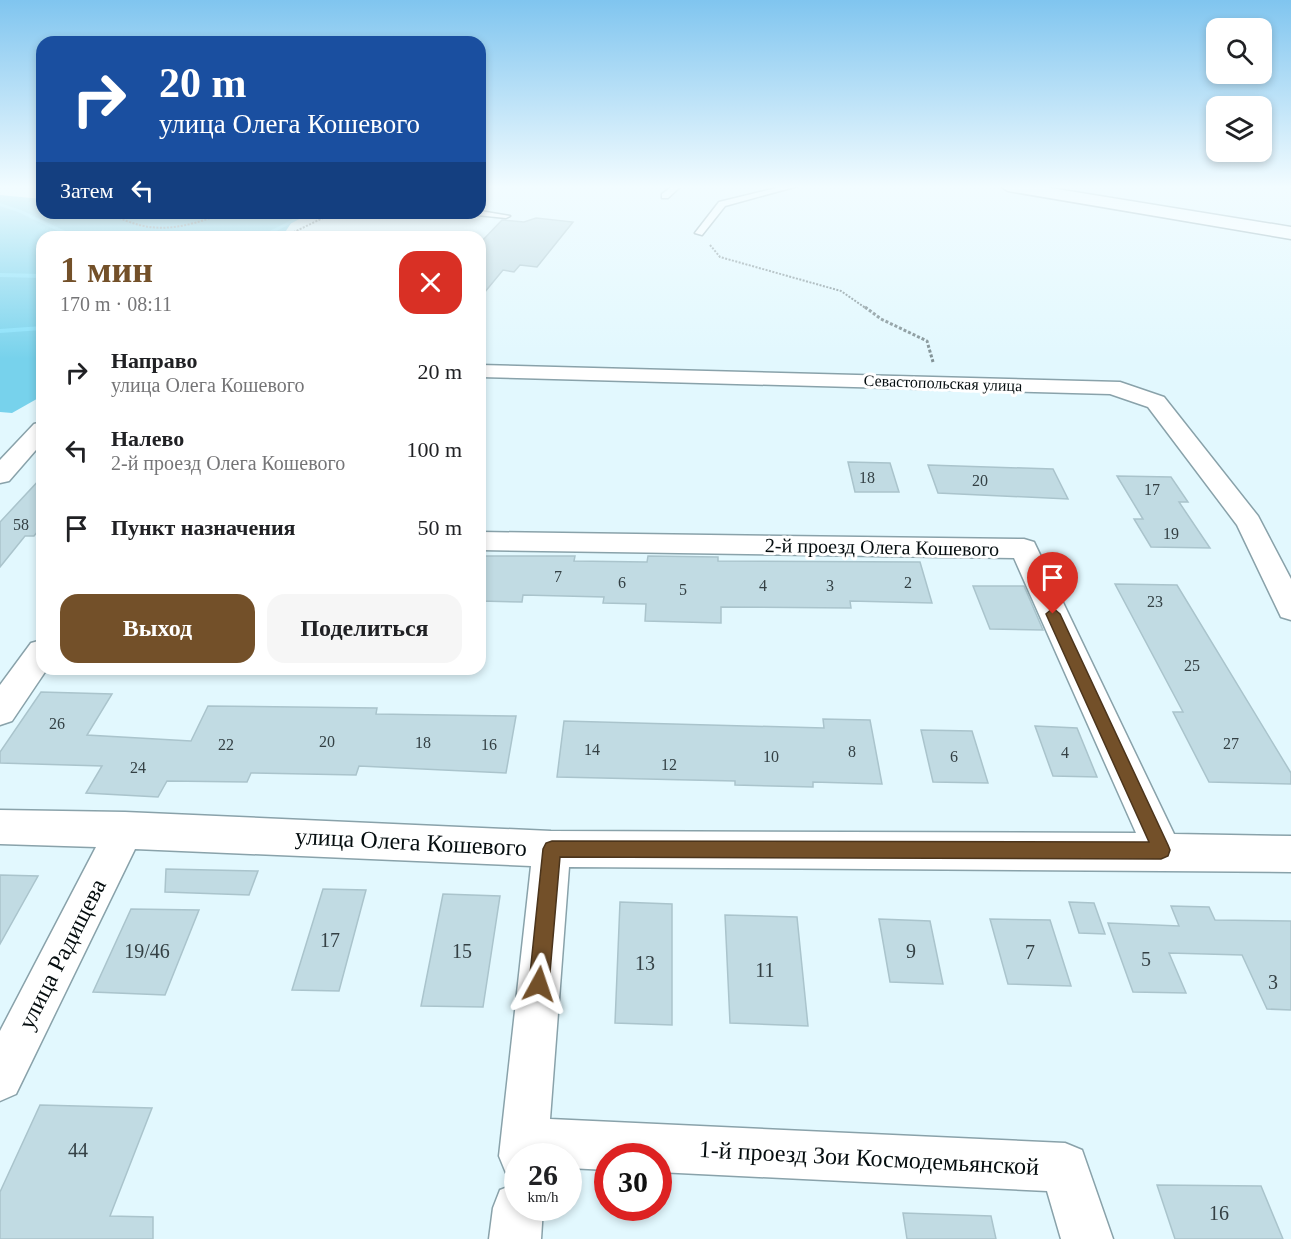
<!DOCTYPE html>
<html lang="ru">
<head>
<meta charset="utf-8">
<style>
	:root { --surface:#fff; --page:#f6f6f6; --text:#202124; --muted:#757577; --accent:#735029 }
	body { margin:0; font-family:"Times New Roman",serif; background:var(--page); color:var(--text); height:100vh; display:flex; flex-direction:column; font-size:22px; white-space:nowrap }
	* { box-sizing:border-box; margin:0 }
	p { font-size:20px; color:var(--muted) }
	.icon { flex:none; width:33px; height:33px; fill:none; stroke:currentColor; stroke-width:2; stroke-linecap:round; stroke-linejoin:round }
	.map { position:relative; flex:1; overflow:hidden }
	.sheet { position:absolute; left:36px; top:231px; width:450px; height:444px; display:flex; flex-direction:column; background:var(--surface); border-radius:18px; box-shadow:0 3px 9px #0003 }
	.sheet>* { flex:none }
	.top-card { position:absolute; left:36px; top:36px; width:450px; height:183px; border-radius:18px; box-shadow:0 3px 9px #0003; background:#1a4fa0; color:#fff; overflow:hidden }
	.controls { position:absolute; left:1206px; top:18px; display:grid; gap:12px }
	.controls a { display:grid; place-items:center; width:66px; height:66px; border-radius:12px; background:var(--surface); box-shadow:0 3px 9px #0003; font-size:30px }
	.speed { position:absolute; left:504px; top:1143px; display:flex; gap:12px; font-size:30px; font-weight:700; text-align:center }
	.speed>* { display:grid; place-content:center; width:78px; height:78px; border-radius:50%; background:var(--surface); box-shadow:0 3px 9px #0003; line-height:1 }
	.speed small { font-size:15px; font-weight:400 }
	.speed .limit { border:9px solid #d22; background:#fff; color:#111 }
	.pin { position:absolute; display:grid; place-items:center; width:51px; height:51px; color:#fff; margin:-62px -26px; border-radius:50% 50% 50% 0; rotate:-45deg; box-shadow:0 0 6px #0007 }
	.pin .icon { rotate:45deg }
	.me { position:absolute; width:66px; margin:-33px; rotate:5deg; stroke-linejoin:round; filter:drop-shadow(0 0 4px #0008) }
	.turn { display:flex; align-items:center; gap:21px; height:126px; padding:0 24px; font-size:27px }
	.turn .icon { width:78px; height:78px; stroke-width:2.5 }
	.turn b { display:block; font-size:42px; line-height:51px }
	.then { display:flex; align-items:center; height:57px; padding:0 24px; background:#0003; gap:12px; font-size:22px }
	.round { display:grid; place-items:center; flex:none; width:63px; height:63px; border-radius:18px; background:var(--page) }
	.headline { display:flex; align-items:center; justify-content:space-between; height:102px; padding:0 24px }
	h1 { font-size:36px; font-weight:800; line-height:45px; color:var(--accent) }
	.primary-button { display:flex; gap:12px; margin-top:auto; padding:12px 24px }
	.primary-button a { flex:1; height:69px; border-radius:18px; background:var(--accent); color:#fff; font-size:24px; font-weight:800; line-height:69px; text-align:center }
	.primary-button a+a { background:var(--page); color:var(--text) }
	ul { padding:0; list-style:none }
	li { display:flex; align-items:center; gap:18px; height:78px; padding:0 24px }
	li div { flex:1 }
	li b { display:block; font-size:22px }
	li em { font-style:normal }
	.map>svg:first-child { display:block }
	.forest { fill:#77d2ec }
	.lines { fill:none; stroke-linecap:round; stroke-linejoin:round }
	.stream { fill:#84dff9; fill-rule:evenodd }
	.building { fill:#c1dbe3; stroke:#aac4cc; stroke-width:1.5 }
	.lane-casing { stroke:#89a2aa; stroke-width:3 }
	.street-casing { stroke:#89a2aa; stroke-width:3 }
	.secondary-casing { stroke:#89a2aa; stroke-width:3 }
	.path-far1 { stroke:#819195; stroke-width:2; stroke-dasharray:2 1.5; stroke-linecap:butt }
	.path { stroke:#819195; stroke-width:3; stroke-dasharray:3 2; stroke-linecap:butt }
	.lane { fill:#fff; fill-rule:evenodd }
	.street { fill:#fff; fill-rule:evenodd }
	.secondary { fill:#fff; fill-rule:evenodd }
	.route { fill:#735029; stroke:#4b341b; stroke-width:1.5 }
	.labels { text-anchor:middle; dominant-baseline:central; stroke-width:6; stroke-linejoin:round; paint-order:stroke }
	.far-street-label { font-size:16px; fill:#050d0f; stroke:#fff }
	.number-label { font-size:16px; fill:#344044 }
	.street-label { font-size:20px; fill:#050d0f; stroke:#fff }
	.near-number-label { font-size:20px; fill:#344044 }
	.near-street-label { font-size:24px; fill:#050d0f; stroke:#fff }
</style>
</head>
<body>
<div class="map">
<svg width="1291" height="1239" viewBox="0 0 1291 1239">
	<rect width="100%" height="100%" fill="#e2f8fe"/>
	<polygon class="forest" points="0,195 42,199 42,213 297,214 282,237 42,237 42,396 12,413 0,412"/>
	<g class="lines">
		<g class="stream">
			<polygon points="0,203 21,210 78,237 71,237 64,234 18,212 0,206"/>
			<polygon points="305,213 311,213 265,237 258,237"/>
			<polygon points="0,273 42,274 42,278 0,277"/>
			<polygon points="42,326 42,330 0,333 0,329"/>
		</g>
	</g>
	<g class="building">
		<polygon points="536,218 573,222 537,267 520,265 514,272 503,270 480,298 480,243 502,220 524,222"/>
		<polygon points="848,462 890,463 899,492 855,492"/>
		<polygon points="928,465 1053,469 1068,499 938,493"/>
		<polygon points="1117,476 1171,477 1188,502 1179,502 1210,548 1151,547 1134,519 1143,519"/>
		<polygon points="42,477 42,526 34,536 25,536 0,567 0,522"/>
		<polygon points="480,556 575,556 574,561 647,562 648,556 718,557 718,561 920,562 932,603 850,601 851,608 721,607 721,623 645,621 646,604 603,603 604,597 523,595 522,602 480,601"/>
		<polygon points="1115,584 1177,585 1291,773 1291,784 1209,782 1173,712 1183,712"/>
		<polygon points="973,586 1024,586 1043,630 990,629"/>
		<polygon points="41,692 112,694 87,735 191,741 208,706 377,708 376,714 516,716 506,773 359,766 356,775 251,773 247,782 167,781 158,797 86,793 102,766 0,763 0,752"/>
		<polygon points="823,719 870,720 882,784 813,782 813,787 735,785 735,781 557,777 564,721 824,728"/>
		<polygon points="1035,726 1077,728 1097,777 1053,776"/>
		<polygon points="921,730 972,731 988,783 933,782"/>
		<polygon points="166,869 258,871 249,895 165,892"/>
		<polygon points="0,875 38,876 0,944"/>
		<polygon points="323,889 366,890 339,991 292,990"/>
		<polygon points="443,894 500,896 483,1007 421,1006"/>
		<polygon points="620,902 672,904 672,1025 615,1023"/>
		<polygon points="1069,902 1094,903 1105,934 1079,933"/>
		<polygon points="1171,906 1209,907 1215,920 1291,921 1291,1010 1267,1009 1242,955 1169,953 1186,993 1133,992 1108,923 1179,926"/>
		<polygon points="131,909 199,910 165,995 93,992"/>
		<polygon points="725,915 797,917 808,1026 730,1023"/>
		<polygon points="879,919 930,921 943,984 890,982"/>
		<polygon points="990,919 1050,920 1071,986 1008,984"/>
		<polygon points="40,1105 152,1108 110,1216 153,1217 153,1239 0,1239 0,1192"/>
		<polygon points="1157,1185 1261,1186 1283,1239 1175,1239"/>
		<polygon points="903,1213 991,1216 996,1239 907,1239"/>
	</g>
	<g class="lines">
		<defs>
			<g id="lane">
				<polygon points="673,186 681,186 668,198 662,198 662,194"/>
				<polygon points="785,186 798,186 725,206 702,235 695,233 719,202"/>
				<polygon points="480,211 510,216 506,218 477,215 476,213 480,213"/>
			</g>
			<g id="street">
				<polygon points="480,365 1120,382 1164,397 1258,516 1291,579 1291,620 1281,617 1237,525 1148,407 1110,394 480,377"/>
				<polygon points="42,422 42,443 9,481 0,483 0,460 34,424"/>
				<polygon points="480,532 1024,539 1034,542 1174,834 1291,836 1291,872 569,867 550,1119 1065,1143 1082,1150 1113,1239 1061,1239 1047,1191 658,1172 658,1156 608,1156 608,1170 568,1168 568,1156 518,1156 518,1178 506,1173 499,1156 531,866 135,849 16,1094 0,1101 0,1031 96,847 0,844 0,810 125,812 551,831 1136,833 1014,558 480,550"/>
				<polygon points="42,640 42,669 47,669 12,721 0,725 0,685 31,643"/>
				<polygon points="518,1183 518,1208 543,1208 541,1239 489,1239 493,1208 500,1190"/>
			</g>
			<polygon id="secondary" points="1000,186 1038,186 1291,227 1291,239 1008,191"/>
		</defs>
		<use href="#lane" class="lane-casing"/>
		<use href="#street" class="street-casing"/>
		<use href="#secondary" class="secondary-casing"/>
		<g class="path-far1">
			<path d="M110 213C151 236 182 229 224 213"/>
			<polyline points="284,237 333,213"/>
			<polyline points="710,245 720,257 841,291 867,309"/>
		</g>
		<polyline class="path" points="865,307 881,319 927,341 933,362"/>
		<use href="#lane" class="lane"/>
		<use href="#street" class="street"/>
		<use href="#secondary" class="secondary"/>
	</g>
	<linearGradient id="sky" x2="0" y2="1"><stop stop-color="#80c5ef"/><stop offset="0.52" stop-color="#f2fcff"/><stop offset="1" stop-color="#f2fcff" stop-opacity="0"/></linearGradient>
	<rect width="1291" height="359" fill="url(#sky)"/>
	<polygon class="route" points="1053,608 1060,614 1168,845 1170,850 1168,856 1161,859 560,857 549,984 546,991 539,994 532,991 529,984 543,849 546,843 552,841 1149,842 1046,614"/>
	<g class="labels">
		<g class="far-street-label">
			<text transform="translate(943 383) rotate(2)">Севастопольская улица</text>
		</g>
		<g class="number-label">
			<text x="867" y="477">18</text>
			<text x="980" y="480">20</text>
			<text x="1152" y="489">17</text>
			<text x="21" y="524">58</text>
			<text x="1171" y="533">19</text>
			<text x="558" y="576">7</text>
			<text x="622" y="582">6</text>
			<text x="908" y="582">2</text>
			<text x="763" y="585">4</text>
			<text x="830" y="585">3</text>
			<text x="683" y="589">5</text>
			<text x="1155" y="601">23</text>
			<text x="1192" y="665">25</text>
			<text x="57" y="723">26</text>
			<text x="327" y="741">20</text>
			<text x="423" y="742">18</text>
			<text x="1231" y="743">27</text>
			<text x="226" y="744">22</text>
			<text x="489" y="744">16</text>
			<text x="592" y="749">14</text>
			<text x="852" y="751">8</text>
			<text x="1065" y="752">4</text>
			<text x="771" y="756">10</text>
			<text x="954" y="756">6</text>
			<text x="669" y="764">12</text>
			<text x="138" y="767">24</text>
		</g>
		<g class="street-label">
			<text transform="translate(882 547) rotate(1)">2-й проезд Олега Кошевого</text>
		</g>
		<g class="near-number-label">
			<text x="330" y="940">17</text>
			<text x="147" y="951">19/46</text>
			<text x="462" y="951">15</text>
			<text x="911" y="951">9</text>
			<text x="1030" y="952">7</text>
			<text x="1146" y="959">5</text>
			<text x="645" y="963">13</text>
			<text x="765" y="970">11</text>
			<text x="1273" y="982">3</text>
			<text x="78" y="1150">44</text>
			<text x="1219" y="1213">16</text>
		</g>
		<g class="near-street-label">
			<text transform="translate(411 842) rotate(3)">улица Олега Кошевого</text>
			<text transform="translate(62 954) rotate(-63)">улица Радищева</text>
			<text transform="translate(869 1158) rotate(3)">1-й проезд Зои Космодемьянской</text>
		</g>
	</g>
</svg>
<div class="controls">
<a><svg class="icon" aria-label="search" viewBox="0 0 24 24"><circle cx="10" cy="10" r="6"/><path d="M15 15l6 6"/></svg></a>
<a><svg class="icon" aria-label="layers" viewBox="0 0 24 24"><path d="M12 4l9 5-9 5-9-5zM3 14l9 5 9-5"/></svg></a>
</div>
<div class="speed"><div>26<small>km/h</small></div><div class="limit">30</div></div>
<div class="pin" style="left:1053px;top:614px;background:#d93025"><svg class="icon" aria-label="arrive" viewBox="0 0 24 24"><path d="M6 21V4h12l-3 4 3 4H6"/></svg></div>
<svg class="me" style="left:539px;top:984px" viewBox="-20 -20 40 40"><path d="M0-17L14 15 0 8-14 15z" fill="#735029" stroke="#fff" stroke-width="4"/></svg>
<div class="top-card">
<div class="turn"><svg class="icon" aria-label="right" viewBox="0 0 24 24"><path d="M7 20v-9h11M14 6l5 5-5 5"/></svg><div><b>20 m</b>улица Олега Кошевого</div></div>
<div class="then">Затем<svg class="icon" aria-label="left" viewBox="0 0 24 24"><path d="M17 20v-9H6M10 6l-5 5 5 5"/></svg></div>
</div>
<section class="sheet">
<div class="headline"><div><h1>1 мин</h1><p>170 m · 08:11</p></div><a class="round" style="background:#d93025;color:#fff"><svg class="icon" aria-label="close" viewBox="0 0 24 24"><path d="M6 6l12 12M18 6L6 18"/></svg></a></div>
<ul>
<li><svg class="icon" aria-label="right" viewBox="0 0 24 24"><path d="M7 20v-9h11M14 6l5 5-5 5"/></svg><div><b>Направо</b><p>улица Олега Кошевого</p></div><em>20 m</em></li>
<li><svg class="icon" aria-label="left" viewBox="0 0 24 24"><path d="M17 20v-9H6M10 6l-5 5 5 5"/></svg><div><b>Налево</b><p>2-й проезд Олега Кошевого</p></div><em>100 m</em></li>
<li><svg class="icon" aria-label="arrive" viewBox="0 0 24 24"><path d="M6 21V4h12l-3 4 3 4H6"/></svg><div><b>Пункт назначения</b></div><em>50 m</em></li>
</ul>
<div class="primary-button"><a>Выход</a><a>Поделиться</a></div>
</section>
</div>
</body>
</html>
